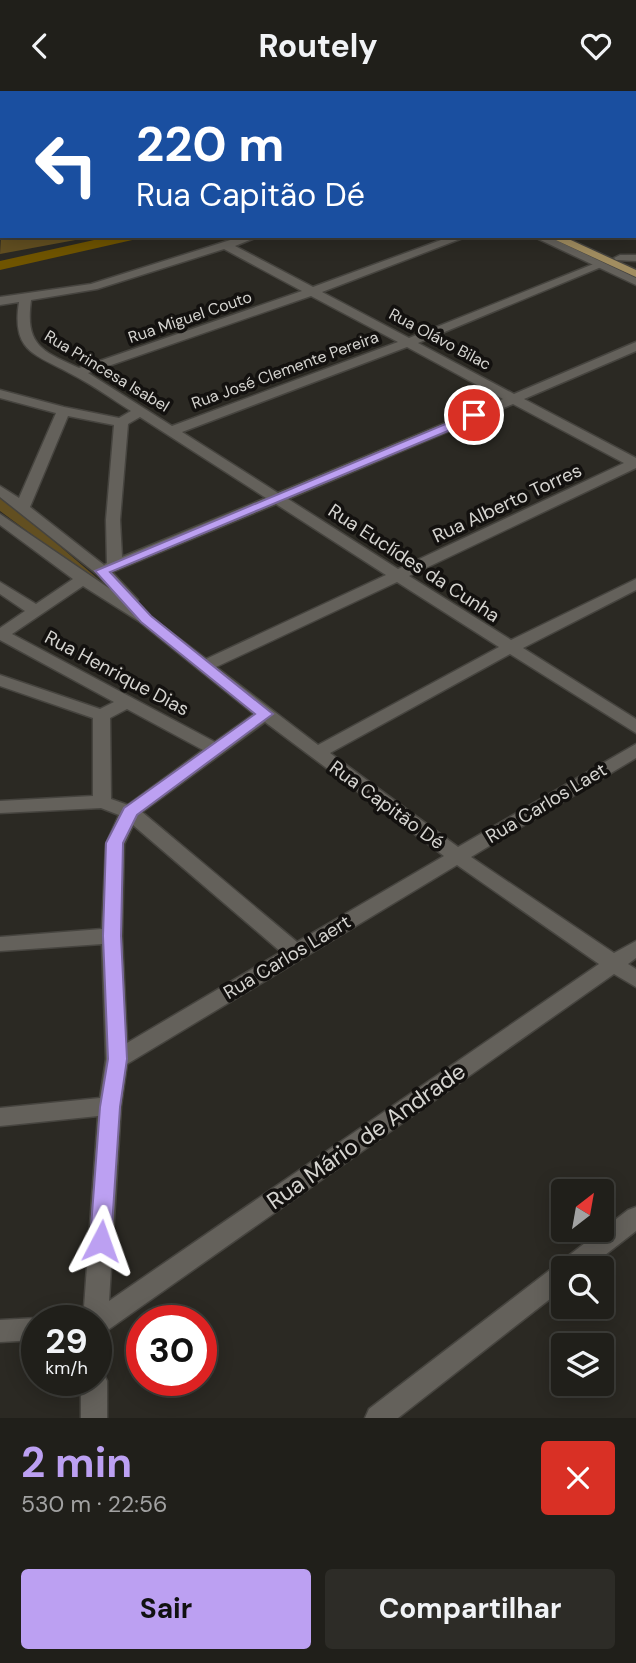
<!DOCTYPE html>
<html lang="pt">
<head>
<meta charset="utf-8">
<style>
	:root { --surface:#201f1a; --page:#2d2c27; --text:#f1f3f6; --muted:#a2a2a2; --line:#3d3d39; --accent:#bca0f2 }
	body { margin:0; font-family:"DM Sans",sans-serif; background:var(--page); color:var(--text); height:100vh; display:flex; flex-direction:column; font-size:26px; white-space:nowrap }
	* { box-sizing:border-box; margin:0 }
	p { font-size:23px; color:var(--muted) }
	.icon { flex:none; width:38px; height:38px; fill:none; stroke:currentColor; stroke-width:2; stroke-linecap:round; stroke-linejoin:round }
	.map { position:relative; height:1327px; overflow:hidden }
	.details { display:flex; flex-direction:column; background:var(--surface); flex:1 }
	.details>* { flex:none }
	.top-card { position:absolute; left:0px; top:0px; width:637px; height:147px; box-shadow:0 4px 18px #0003,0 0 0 2px var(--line); background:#1a4fa0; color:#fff; overflow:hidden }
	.needle { width:46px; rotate:31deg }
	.buttons { position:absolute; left:551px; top:1088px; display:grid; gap:14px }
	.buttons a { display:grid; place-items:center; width:63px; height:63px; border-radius:7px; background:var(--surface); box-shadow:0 4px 18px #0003,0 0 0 2px var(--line); font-size:35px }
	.speed { position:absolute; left:21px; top:1214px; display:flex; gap:14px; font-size:35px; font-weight:700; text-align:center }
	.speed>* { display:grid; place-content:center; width:91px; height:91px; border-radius:50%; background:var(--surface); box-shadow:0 4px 18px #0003,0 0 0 2px var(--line); line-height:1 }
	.speed small { font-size:18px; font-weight:400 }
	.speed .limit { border:10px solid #d22; background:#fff; color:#111 }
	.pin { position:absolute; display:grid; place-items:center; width:60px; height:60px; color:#fff; margin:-30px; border:4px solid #fff; border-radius:50%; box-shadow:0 2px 7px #0007 }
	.me { position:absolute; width:77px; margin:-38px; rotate:4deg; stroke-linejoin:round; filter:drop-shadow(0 0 5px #0008) }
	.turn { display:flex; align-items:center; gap:24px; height:147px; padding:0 21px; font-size:32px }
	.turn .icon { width:91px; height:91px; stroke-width:2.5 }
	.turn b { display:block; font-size:49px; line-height:60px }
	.round { display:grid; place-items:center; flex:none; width:74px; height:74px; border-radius:7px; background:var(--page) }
	.overview { display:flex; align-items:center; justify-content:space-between; height:119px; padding:0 21px }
	h1 { font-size:42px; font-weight:700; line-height:52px; color:var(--accent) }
	.action { display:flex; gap:14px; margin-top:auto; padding:14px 21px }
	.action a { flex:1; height:80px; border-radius:7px; background:var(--accent); color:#111; font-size:28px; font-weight:700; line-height:80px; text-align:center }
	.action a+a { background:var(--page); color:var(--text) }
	header { display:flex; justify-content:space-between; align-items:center; height:91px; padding:0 21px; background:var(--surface); font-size:32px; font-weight:700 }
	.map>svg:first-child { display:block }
	.green { fill:#624f21 }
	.water { fill:#6f5400 }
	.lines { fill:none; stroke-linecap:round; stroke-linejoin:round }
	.minor-casing { stroke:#46443f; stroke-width:3 }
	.tertiary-casing { stroke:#46443f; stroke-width:3 }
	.primary-casing { stroke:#46443f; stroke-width:3 }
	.minor { fill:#64615b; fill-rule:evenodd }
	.tertiary { fill:#64615b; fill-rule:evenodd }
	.primary { fill:#a18d60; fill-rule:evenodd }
	.route { fill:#bca0f2; stroke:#7a689d; stroke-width:2 }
	.labels { text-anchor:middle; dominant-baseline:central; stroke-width:7; stroke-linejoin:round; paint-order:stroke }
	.far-street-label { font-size:16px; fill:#d5d4d0; stroke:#13110f }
	.street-label { font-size:19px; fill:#d5d4d0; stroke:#13110f }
	.near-street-label { font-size:23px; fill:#d5d4d0; stroke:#13110f }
</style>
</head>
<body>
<header><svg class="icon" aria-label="back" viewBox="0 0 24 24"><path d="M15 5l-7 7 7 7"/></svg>Routely<svg class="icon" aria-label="heart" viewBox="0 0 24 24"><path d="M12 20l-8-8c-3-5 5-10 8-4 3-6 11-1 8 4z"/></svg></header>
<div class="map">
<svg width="636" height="1327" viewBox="0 0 636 1327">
	<rect width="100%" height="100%" fill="#2b2923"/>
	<g class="green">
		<polygon points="2,128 2,145 97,145 0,163"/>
		<polygon points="0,404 139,523 0,420"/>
	</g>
	<polygon class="water" points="112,145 150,145 0,179 0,170"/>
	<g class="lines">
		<defs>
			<g id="minor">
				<polygon points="8,0 18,0 7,2"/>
				<polygon points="91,0 103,0 90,2"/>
				<polygon points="122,0 134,0 135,2 124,2"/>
				<polygon points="258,0 271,0 257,2"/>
				<polygon points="347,0 360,0 346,2"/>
				<polygon points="2,9 2,17 0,18 0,10"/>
				<rect x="635" y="26" width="1" height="6"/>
				<rect x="0" y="60" width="2" height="6"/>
				<rect x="635" y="95" width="1" height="6"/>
				<path d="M243 145H260L235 155 313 196 452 145H468L322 201 409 247 596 172 606 174 418 252 514 303 636 251V260L524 308 636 367V377L409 485 511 549 636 488V499L523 557 636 628V642L510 563 330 662 458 756 636 653V667L471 766 614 862 636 850V867L628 873 636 878V896L614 883 105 1241 96 1244V1230H83L98 1025 0 1035V1017L100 1007 106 968 102 853 0 860V846L102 838 106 753 119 724 101 717 0 722V710L93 705V627L0 595V584L100 618 114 611 0 549V537L25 520 0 503V491L36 513 73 488 0 434V423L113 500 97 483 0 406V395L19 407 56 322 0 307V299L64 316 119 327 131 320C112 308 94 295 75 285 37 263 11 263 19 211L0 214V206L91 193ZM224 158 302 200 79 277C41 260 25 254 31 209L97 198ZM311 205 398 251 172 335 88 282ZM407 256 503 308 278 402 182 341ZM513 313 624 372 398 478 288 408ZM68 325 114 334 106 429 107 472 104 474 30 416ZM140 326 266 407 122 466 120 429 128 333ZM276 413 386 484 206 568 133 513 138 509 112 481ZM397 491 499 556 318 654 216 576ZM83 495 140 531 254 623 215 651 12 543ZM127 618 203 659 128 714 111 708 110 627ZM265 631 444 765 297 851 142 721ZM133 734 281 861 127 952 122 845 124 753ZM457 774 599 873 109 1210 121 1015 127 973Z"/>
				<polygon points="620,164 636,164 636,170 616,169 614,167"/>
				<polygon points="636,1116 636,1140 587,1178 564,1178 564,1197 398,1327 365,1327 369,1318 628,1119"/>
				<polygon points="37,1227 46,1230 37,1230 37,1249 0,1251 0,1229"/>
				<polygon points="96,1279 103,1282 107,1290 107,1327 81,1327 81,1290 96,1290"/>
			</g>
			<g id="tertiary">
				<rect x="635" y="87" width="1" height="6"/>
				<polygon points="532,145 547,145 636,187 636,194"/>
			</g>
			<g id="primary">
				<polygon points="217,0 229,0 230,2 219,2"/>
				<polygon points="239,0 251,0 252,2 241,2"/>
				<polygon points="547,145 562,145 636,179 636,186"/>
			</g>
		</defs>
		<use href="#minor" class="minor-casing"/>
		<use href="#tertiary" class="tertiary-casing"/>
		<use href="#primary" class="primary-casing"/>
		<use href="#minor" class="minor"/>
		<use href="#tertiary" class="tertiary"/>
		<use href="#primary" class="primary"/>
	</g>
	<polygon class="route" points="474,321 479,322 479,327 110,481 151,525 273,623 137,724 123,752 121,845 127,968 120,1016 111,1150 108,1156 101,1159 93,1156 90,1150 100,1016 108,968 103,845 106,752 124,717 255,623 141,531 95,480"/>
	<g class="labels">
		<g class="far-street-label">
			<text transform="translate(190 226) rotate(-19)">Rua Miguel Couto</text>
			<text transform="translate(440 248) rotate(28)">Rua Olávo Bilac</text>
			<text transform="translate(285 279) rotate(-20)">Rua José Clemente Pereira</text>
			<text transform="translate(107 280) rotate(31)">Rua Princesa Isabel</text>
		</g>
		<g class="street-label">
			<text transform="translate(507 412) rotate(-25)">Rua Alberto Torres</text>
			<text transform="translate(414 472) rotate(33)">Rua Euclídes da Cunha</text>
			<text transform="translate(117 582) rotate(28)">Rua Henrique Dias</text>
			<text transform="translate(546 712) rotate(-31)">Rua Carlos Laet</text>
			<text transform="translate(387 714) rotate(36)">Rua Capitão Dé</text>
			<text transform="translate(287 866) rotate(-31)">Rua Carlos Laert</text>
		</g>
		<g class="near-street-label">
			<text transform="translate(366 1045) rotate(-35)">Rua Mário de Andrade</text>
		</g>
	</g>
</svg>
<div class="buttons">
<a><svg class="needle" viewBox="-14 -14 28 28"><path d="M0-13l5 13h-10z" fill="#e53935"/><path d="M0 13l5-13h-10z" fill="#a2a2a2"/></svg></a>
<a><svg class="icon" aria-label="search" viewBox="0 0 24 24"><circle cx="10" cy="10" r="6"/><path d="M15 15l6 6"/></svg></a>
<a><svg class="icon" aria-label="layers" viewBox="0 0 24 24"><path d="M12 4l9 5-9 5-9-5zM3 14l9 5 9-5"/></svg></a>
</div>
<div class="speed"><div>29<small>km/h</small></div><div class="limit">30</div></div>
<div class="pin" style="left:474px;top:324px;background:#d93025"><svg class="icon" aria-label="arrive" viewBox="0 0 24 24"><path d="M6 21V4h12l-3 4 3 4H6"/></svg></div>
<svg class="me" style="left:101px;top:1150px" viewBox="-20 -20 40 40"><path d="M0-17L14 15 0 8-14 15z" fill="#bca0f2" stroke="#fff" stroke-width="4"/></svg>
<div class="top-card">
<div class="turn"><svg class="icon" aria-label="left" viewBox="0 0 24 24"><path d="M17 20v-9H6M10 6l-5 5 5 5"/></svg><div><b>220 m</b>Rua Capitão Dé</div></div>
</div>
</div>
<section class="details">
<div class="overview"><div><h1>2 min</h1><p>530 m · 22:56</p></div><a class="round" style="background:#d93025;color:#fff"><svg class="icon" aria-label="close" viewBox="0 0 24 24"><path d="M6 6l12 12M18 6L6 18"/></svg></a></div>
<div class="action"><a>Sair</a><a>Compartilhar</a></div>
</section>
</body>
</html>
